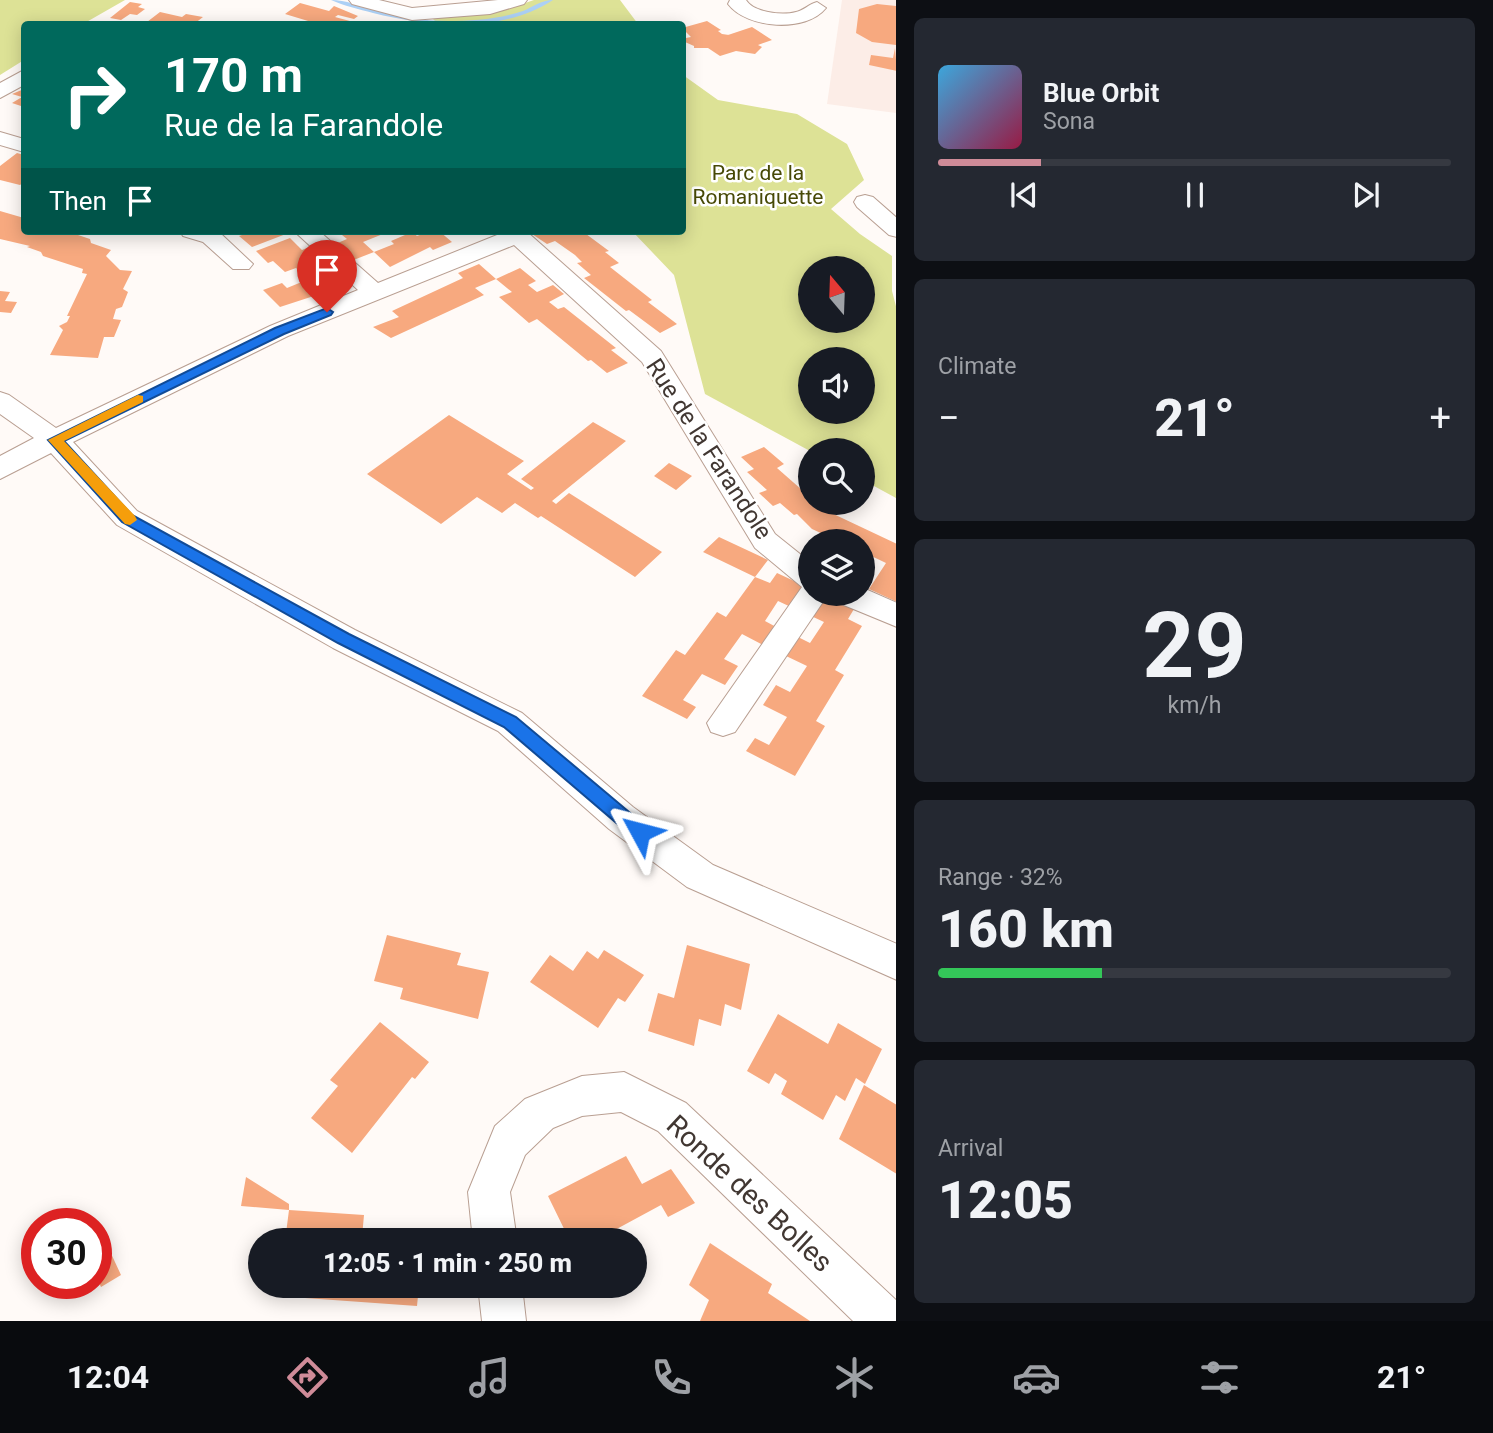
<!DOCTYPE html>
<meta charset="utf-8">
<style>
:root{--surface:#171b24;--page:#242831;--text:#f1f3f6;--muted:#9ea1a6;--line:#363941;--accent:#cf8b98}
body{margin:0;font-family:Roboto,sans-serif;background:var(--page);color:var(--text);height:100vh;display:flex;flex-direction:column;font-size:26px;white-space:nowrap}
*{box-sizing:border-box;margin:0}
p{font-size:23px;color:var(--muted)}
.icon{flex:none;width:38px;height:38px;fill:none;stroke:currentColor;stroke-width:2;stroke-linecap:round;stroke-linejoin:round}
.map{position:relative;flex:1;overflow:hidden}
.side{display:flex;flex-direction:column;gap:18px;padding:18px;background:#0d0f14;width:597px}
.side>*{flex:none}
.hud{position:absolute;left:21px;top:21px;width:665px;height:214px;border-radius:7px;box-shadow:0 4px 18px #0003;background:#00695c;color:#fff;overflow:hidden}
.needle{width:46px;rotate:341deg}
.fabs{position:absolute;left:798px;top:256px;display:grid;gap:14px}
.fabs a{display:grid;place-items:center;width:77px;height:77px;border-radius:50%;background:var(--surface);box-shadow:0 4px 18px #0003;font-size:35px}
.speed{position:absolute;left:21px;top:1208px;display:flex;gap:14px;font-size:35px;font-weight:700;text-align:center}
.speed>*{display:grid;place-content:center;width:91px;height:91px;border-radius:50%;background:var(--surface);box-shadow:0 4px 18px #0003;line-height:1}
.speed .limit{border:10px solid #d22;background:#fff;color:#111}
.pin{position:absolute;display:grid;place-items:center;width:60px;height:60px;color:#fff;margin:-72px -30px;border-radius:50% 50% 50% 0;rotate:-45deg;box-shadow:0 0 7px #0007}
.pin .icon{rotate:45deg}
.me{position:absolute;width:77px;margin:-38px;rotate:308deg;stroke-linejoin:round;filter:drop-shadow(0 0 5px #0008)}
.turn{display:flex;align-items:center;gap:24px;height:147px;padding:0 28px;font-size:32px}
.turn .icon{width:91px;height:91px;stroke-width:2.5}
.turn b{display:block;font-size:49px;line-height:60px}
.then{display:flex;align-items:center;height:66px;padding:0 28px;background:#0003;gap:14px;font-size:26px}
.big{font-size:52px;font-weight:800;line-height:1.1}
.side .widget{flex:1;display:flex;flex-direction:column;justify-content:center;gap:10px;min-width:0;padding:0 24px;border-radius:10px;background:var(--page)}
.side .dial{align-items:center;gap:0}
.dial b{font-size:91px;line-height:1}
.song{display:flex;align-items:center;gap:21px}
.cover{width:84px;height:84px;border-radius:10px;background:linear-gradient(135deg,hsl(200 70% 55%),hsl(340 70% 35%))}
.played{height:7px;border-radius:4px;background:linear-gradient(90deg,var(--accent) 20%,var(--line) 20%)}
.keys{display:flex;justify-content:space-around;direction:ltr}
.heat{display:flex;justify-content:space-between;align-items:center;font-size:38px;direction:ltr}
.charge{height:10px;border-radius:5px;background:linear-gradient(90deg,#34c759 32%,var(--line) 0)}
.trip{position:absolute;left:248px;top:1228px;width:399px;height:70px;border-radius:35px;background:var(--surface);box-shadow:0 4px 18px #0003;font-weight:800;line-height:70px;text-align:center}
.tab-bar{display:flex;height:112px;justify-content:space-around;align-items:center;background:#090b0e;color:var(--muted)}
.tab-bar .icon{width:49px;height:49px}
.tab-bar .selected{color:var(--accent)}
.tab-bar b{font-size:32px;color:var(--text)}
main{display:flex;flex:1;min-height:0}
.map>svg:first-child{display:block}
</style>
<main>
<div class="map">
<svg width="897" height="1321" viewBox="0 0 897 1321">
<rect width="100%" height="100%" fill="#fffaf7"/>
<path fill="#fcede7" d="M842,0H896V113L827,104Z"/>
<path fill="#dde296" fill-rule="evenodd" d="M0,0H125L83,24H24V60L0,75Z
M534,0H620L638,24H438L432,18L495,13Z
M683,75L718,100L797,114L847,144L864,180L831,209L860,234L892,256V291L897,310L896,498L863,480V450L810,451L705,394L674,275L632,231H682ZM810,268H863V320H810ZM810,359H863V411H810Z"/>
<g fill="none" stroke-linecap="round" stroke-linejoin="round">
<path fill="#acd0f5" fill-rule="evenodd" d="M331,0C346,0 359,6 373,10C397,16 423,21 448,21C473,21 499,19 523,11C533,7 541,0 553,0C501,34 430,27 373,13C359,9 344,6 331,0Z"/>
</g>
<path fill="#f7a97f" d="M130,2L142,4L138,7L145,9L137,15L130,14L121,20L110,18Z
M300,3L329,11L334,6L358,16L354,19L338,15L335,17L361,24H318L285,14Z
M877,4L897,6V45L872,42L856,33L859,9Z
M160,12L182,17L186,14L203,17L194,24L147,22Z
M707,21L721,30L718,31L722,34L729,35L725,36L752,27L772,40L758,45L762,47L755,54L736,51L720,56L708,48H694V46L685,42L686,38L691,37L682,28Z
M895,48L897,71L869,65L871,55L893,58Z
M24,89V107L12,103L22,97L12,94Z
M17,153L24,155V182L20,185L0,180V166Z
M0,211L24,218V231H66L90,239L91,243L111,250L106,256L120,270L132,271L123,289L128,292L122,307L116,309L113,319L121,320L114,337H104L98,358L50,355L63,330L59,326L67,322L70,316H67L87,274L82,273L83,269L43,256L41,252L27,247L30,246L0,239Z
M242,231H282L286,234L252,247L239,236L245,234Z
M337,231H379L383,234L363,242L374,252L351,261L333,245L347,239Z
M431,231H439L452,242L433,250L430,247L390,267L374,252L394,244L391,241L412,232L417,236Z
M540,231H582L609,251L605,252L619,263L610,267L652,300L648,302L677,324L660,333L629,310L626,311L584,278L591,275L577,263L582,262L575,255L555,241L547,244L532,234Z
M290,238L302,250L307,248L320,259L324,257L336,268L310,279L326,292L280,307L263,290L282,283L287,288L309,279L296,268L285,272L273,261L268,263L256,251Z
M479,264L496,279L475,288L484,295L391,338L373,327L399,317L392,311L463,278L458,273Z
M520,268L536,281L528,285L537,292L553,285L564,294L549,302L558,309L564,307L616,348L611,350L628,363L607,373L591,360L588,361L537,319L529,323L499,297L512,292L496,279Z
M0,291L10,292L5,301L17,302L11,313L0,312Z
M449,415L524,461L507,474L531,490L534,488L521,479L593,422L626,441L552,501L556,504L569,493L662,552L635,577L541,516L538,518L515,503L502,513L477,497L441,524L367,474Z
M764,447L784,464L777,468L810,497V502H816L825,510L897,544V602L869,589L886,563L863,552V541H821L825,535L812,529L797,514L794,515L780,503L773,506L759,493L767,490L747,472L754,469L741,457Z
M669,463L692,476L676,490L654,476Z
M719,537L768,560L755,577L703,552Z
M777,573L807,587L793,608L778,601L765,621L778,628L765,646L742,634L724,659L738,666L725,685L702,674L683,700L696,707L687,719L642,696L676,650L685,655L717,612L726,617L755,577L770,583Z
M823,595L854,609L848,619L862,626L835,670L844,675L816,721L825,726L795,776L746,751L755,738L769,745L787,717L763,705L776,685L790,692L807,666L784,655L796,636L810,643L824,622L809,615Z
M387,935L461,953L457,965L489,972L478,1019L400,999L403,988L374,981Z
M687,945L750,964L741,1010L725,1004L721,1026L699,1019L694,1046L648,1031L658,993L674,998Z
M604,950L644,975L625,1002L618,998L598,1028L530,982L550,955L573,971L587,951L598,959Z
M778,1014L828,1044L838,1023L882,1049L865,1084L856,1078L845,1101L836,1095L823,1120L781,1094L787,1081L775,1073L769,1084L747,1071Z
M380,1022L429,1062L415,1079L412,1077L352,1153L311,1118L338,1086L330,1080Z
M864,1085L897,1105V1174L839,1139Z
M626,1156L642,1184L671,1169L695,1203L668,1217L661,1205L600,1238L602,1241H570L548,1196Z
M246,1177L289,1204V1210L241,1206Z
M289,1210L364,1215L362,1237L385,1241H285Z
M710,1243L772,1284L768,1293L810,1321H700L709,1300L689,1285Z
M108,1247L121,1275L101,1287L96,1276V1254Z
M279,1286H419L417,1306L277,1296Z"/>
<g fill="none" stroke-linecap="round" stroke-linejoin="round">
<defs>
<path id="minor" d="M349,0H379L412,8L498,0H527L524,4L490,14L412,20L352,4Z
M746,0C753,12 781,16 796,12C803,11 809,4 817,2L826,8C806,33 747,29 728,4L730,0Z
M24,70V85L0,98V83Z
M0,132L24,139V152L0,145Z
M865,195L873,197L897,218V237L889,235L857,207L854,202L857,197Z
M180,231L219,232L253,264L249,269H233L203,242L183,236Z
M294,231H319L378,283L502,233L501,231H526L661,351L775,534L810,562V593H829L735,732L723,736L711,732L707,723L802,587L755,548L642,362L514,245L288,336L73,442L137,511L355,630L522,713L633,807L713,865L897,944V980L687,887L609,829L498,731L333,648L117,525L51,453L0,479V456L34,438L0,414V392L9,395L56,428L270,326L358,290Z
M863,588L897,603V627L834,601L830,593H863Z
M624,1072L686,1103L897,1301V1321H853L658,1131L621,1112L582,1116L553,1128L525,1155L510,1192L517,1241H473L468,1192L495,1126L525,1099L582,1076Z
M478,1286H522L526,1321H482Z"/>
</defs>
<use href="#minor" stroke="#b99f92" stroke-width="2"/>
<use href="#minor" fill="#fff" fill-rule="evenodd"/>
</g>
<path fill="#1a73e8" stroke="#114b97" stroke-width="2" d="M327,308L333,312L331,315L284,334L64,441L132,515L349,634L516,717L647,827L649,832L647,838L640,840L634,838L504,727L338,643L122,522L48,440L275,328Z"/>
<path fill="#f59e0b" d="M138,395L143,396V402L64,441L135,516L137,520L130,525L125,524L48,440Z"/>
<g text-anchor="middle" stroke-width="5" stroke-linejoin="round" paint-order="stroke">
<g font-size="21" fill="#474906" stroke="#fff">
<text x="758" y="180">Parc de la<tspan x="758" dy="24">Romaniquette</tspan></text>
</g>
<g font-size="24" fill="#413732" stroke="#fff">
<text transform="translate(709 449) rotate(57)" y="8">Rue de la Farandole</text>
</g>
<g font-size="28" fill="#413732" stroke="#fff">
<text transform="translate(750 1193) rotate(43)" y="10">Ronde des Bolles</text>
</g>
</g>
</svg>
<div class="fabs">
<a><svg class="needle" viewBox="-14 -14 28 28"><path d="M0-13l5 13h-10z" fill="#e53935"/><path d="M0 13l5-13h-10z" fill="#9ea1a6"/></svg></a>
<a><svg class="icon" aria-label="sound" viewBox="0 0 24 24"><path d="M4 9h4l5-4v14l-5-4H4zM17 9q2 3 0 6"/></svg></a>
<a><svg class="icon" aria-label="search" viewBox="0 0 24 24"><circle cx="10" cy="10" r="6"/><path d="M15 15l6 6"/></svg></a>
<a><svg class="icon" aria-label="layers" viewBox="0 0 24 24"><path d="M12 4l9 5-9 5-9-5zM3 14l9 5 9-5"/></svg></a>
</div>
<div class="speed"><div class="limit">30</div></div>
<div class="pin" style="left:327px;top:312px;background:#d93025"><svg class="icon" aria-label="arrive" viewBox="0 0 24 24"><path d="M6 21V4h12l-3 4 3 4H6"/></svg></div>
<svg class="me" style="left:640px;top:832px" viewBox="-20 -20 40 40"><path d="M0-17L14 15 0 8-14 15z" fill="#1a73e8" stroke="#fff" stroke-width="4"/></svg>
<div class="trip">12:05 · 1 min · 250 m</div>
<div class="hud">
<div class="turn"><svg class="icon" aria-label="right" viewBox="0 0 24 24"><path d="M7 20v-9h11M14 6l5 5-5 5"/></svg><div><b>170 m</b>Rue de la Farandole</div></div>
<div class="then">Then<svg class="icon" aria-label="arrive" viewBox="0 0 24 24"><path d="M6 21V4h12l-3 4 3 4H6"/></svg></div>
</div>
</div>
<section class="side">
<div class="widget">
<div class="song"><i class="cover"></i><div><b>Blue Orbit</b><p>Sona</p></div></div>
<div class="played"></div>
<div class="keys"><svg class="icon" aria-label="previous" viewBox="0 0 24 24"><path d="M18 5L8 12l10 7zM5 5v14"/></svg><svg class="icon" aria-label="pause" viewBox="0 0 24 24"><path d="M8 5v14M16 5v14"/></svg><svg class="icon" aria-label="next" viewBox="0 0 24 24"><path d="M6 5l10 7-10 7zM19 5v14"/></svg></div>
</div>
<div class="widget"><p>Climate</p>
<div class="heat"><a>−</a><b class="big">21°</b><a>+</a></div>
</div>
<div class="widget dial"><b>29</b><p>km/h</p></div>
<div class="widget"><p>Range · 32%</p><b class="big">160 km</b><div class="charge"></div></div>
<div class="widget"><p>Arrival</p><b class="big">12:05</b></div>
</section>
</main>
<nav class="tab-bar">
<b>12:04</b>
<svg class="icon selected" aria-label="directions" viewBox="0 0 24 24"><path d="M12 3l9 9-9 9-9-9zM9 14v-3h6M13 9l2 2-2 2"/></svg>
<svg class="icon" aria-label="music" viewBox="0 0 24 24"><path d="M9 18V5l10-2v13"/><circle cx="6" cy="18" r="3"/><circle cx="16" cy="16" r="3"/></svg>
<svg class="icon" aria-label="phone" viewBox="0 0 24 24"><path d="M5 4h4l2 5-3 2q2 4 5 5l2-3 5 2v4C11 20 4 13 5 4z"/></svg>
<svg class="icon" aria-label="climate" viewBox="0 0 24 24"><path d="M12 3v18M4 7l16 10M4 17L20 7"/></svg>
<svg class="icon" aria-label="car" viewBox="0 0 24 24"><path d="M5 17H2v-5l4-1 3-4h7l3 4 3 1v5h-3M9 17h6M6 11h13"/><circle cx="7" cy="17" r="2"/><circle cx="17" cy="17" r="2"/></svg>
<svg class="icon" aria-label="filters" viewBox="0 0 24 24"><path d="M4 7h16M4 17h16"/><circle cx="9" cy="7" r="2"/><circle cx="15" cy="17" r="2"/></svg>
<b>21°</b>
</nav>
